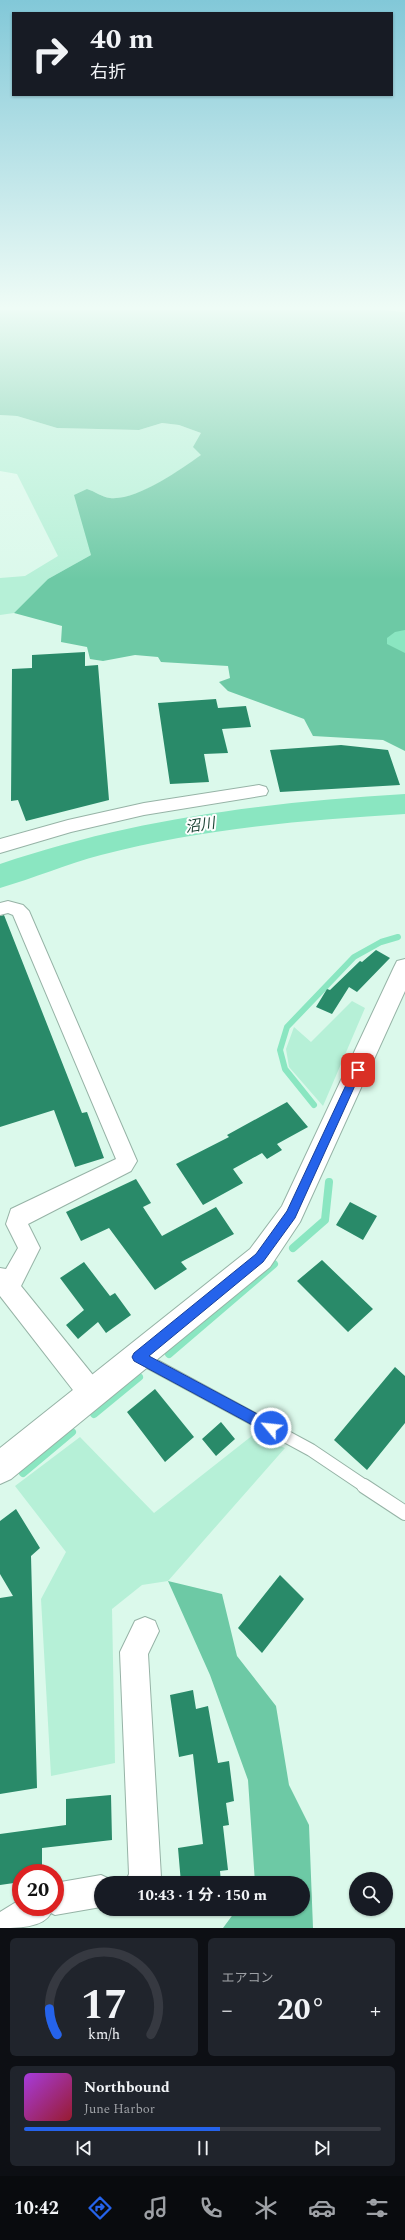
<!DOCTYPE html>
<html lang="ja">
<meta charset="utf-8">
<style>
:root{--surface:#171b24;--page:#20242c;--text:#f1f3f6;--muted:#9ea1a6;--line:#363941;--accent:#2563eb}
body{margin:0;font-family:Spectral,"Noto Sans JP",serif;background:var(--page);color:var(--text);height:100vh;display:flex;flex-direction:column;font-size:15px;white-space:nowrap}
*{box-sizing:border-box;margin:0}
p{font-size:13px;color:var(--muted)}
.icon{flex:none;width:22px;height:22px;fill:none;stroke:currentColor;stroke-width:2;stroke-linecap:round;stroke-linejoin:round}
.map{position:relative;height:1928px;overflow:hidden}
.sheet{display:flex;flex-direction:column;gap:10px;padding:10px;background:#0d0f14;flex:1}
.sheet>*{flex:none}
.banner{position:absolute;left:12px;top:12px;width:381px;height:84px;border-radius:0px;box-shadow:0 1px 3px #0004;background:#171b24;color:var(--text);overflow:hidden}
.buttons{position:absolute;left:349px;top:1872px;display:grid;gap:8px}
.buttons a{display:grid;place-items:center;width:44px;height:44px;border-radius:50%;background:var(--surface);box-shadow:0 1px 3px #0004;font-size:20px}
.speed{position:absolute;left:12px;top:1864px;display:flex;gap:8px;font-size:20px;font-weight:700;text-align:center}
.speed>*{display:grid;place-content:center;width:52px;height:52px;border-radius:50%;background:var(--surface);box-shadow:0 1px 3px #0004;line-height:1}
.speed .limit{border:6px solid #d22;background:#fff;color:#111}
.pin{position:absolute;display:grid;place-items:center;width:34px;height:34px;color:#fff;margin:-17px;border-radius:8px;box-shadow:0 2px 6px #0006}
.me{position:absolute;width:44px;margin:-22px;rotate:298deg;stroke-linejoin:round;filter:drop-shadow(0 0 3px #0008)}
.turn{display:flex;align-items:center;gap:14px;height:84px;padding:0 12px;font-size:18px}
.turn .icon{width:52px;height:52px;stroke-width:2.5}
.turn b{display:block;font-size:28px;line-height:34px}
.big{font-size:30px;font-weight:700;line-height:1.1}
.sheet .widget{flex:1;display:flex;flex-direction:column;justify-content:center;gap:6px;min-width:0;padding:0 14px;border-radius:6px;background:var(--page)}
.sheet .dial{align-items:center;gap:0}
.dial svg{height:104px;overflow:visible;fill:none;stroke:var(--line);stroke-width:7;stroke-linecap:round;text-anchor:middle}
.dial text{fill:var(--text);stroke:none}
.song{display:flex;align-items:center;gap:12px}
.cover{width:48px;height:48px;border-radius:6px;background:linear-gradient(135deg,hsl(280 70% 55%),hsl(350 70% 35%))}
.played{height:4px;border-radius:2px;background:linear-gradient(90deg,var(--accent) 55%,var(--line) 55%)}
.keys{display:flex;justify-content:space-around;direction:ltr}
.heat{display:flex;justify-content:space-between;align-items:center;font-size:22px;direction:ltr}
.sheet .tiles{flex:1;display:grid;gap:10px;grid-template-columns:1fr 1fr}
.widget:last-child{grid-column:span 2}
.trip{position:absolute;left:94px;top:1876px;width:216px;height:40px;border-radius:20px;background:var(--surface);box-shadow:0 1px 3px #0004;font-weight:700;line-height:40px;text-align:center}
.tab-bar{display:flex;height:64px;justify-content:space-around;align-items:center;background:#090b0e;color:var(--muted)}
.tab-bar .icon{width:28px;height:28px}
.tab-bar .on{color:var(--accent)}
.tab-bar b{font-size:18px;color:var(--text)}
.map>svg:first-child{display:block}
</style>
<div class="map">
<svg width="405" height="1928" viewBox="0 0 405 1928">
<rect width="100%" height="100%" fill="#dbf9eb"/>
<path fill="#b6f0d7" d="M0,415L17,416L57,428L139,430L162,423L179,425L201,433L202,455C180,470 137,501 110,498C102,497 94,491 87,489L91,555L48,579L14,613L0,615V578L25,576L58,556L17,474L0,471Z
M352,1001L365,1008L323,1106L289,1067L286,1049L294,1027L311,1042Z
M253,1435L285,1448L168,1581L142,1585L112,1609L115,1763L51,1776L41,1599L66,1552L15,1486L80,1437L154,1513Z"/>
<path fill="#6dc9a5" d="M0,310H382L405,312V751L383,740L313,736L304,719L228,691L219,682L230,678L228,666L161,662L158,657L135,655L103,661L90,659L87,647L61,642L62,626L14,613L48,579L91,555L74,495L87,489C94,491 102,497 110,498C136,501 180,470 201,455L193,447L201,433L179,425L162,423L139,430L57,428L17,416L0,415Z
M168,1581L222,1594L237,1656L276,1706L289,1785L309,1825L313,1928H223L237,1909H303V1883H255L248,1780L210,1675Z"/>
<path fill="#8ae6c1" d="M405,630V653L387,644V638L395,632Z"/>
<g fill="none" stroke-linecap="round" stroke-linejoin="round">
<path stroke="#8ae6c1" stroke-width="6" d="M314,1105L285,1069L280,1050L287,1027L354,957L381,942L398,937"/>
<path stroke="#8ae6c1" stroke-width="8" d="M293,1248L325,1220L329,1182
M169,1354L274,1264
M94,1414L139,1377
M23,1473L72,1432"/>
<path fill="#8ae6c1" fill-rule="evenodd" d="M405,794V814C303,820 201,829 101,855C67,864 34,878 0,888V864C131,819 267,802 405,794Z"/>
</g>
<path fill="#298a69" d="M85,652V666L98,665L109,800L26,821L18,800L11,801L12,669L32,668V655Z
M216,699L218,708L246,706L251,727L222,729L228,753L204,754L209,782L170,784L158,703Z
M341,745L388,750L400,785L280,792L270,750Z
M4,915L82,1113L87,1112L104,1158L75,1167L54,1110L0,1127V916Z
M376,950L390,958L357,992L349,987L332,1014L316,1007L327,989L330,990L360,961L362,962Z
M287,1102L308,1127L277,1144L282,1150L267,1159L262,1153L233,1169L243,1183L203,1205L176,1164L229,1137L227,1135Z
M136,1179L151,1203L143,1207L162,1236L216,1207L234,1234L181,1262L187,1269L155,1290L109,1228L81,1241L66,1212Z
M350,1202L377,1216L363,1240L336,1225Z
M322,1260L373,1309L348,1332L297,1281Z
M84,1262L110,1296L115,1293L131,1315L106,1333L98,1322L78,1339L66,1325L84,1310L60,1278Z
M395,1367L405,1376V1423L367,1470L334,1440Z
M155,1389L194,1437L165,1462L127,1412Z
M221,1422L235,1439L216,1456L202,1439Z
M16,1509L40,1548L31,1556L37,1788L0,1794V1598L13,1596L0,1574V1521Z
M280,1575L304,1599L262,1653L238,1628Z
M193,1690L196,1709L208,1706L218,1763L229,1761L234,1801L226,1803L229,1825L223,1826L228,1870L220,1871L221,1883H181L178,1848L203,1844L193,1754L179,1757L170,1695Z
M111,1795L112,1840L42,1848V1873H21V1882L0,1885V1834L66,1825V1799Z
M183,1909H214V1912L183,1916Z"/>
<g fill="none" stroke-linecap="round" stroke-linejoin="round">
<defs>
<path id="lane-far1" d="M141,1358L311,1450L366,1487"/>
<path id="lane" d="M364,1486L405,1513"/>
<path id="street" d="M8,901L23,905L29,911L137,1161L131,1171L28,1224L40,1248L21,1286L101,1385L104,1394L101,1403L92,1406L83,1403L0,1296V1268L6,1269L18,1248L6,1224L11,1209L116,1159L13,915L8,913L0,915V903Z
M145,1617L155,1621L159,1631L148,1654L161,1877L158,1883H125L129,1874L120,1652L135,1621Z
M101,1875L112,1880L114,1883H101V1907L55,1915L51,1913C43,1928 17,1928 0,1928V1912L21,1899V1907H55V1883Z"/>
<path id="secondary" d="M259,785L266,787L268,791L266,795L144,815L71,832L0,853V839L68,820L144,803Z
M405,959V991L300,1222L270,1267L11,1479L0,1484V1448L250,1249L282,1206L394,967L397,961Z"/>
</defs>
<use href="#lane-far1" stroke="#96b3a6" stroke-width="14"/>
<use href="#lane" stroke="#96b3a6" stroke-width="16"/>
<use href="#street" stroke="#96b3a6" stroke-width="2"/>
<use href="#secondary" stroke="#96b3a6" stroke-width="2"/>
<use href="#lane-far1" stroke="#fff" stroke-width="12"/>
<use href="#lane" stroke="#fff" stroke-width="14"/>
<use href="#street" fill="#fff" fill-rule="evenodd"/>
<use href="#secondary" fill="#fff" fill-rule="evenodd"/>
</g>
<linearGradient id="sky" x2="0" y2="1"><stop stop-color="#82c8d8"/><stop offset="0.53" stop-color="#effcf6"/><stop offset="1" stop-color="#effcf6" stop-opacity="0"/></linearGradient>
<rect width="405" height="580" fill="url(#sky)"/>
<path fill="#2563eb" stroke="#184099" d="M358,1066L362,1070L295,1218L263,1262L149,1356L276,1424L277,1428L276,1433L271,1435L134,1361L132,1357L134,1353L256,1254L287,1211L353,1070Z"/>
<g text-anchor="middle" stroke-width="4" stroke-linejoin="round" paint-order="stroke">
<g font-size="15" font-style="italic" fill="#1f4738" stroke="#fefefe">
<text transform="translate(200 825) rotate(-9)" y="5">沼川</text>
</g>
</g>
</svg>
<div class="buttons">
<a><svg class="icon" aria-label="search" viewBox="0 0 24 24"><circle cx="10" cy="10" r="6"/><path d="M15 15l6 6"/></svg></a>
</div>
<div class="speed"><div class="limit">20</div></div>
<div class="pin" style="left:358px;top:1070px;background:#d93025"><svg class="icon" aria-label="arrive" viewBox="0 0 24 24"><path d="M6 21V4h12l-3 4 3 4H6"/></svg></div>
<svg class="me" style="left:271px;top:1428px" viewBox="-20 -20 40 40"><circle r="17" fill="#2563eb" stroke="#fff" stroke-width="3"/><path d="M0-11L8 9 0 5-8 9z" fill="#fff"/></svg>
<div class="trip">10:43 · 1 分 · 150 m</div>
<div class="banner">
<div class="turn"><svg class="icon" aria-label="right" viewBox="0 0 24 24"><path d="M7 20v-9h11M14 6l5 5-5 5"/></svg><div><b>40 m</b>右折</div></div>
</div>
</div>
<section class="sheet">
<div class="tiles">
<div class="widget dial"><svg viewBox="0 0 100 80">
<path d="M14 69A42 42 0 1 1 86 69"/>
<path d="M14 69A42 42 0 0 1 8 49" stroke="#2563eb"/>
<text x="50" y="56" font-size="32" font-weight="700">17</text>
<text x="50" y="72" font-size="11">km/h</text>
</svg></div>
<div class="widget"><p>エアコン</p>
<div class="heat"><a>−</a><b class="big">20°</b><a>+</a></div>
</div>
<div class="widget">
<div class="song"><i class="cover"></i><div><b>Northbound</b><p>June Harbor</p></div></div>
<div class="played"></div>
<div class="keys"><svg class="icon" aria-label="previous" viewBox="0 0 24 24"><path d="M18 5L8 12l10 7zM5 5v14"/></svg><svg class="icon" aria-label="pause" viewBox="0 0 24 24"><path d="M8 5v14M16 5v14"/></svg><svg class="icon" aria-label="next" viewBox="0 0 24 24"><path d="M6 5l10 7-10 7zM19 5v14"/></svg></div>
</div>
</div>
</section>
<nav class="tab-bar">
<b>10:42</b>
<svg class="icon on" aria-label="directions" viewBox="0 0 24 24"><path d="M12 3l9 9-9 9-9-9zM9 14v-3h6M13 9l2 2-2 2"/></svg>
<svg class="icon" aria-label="music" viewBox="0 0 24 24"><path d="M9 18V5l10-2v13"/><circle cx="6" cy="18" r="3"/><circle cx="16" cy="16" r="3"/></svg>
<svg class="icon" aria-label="phone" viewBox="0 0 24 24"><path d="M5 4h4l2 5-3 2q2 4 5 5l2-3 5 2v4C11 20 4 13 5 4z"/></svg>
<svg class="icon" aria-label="climate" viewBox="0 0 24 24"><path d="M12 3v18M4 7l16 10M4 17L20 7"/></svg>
<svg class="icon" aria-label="car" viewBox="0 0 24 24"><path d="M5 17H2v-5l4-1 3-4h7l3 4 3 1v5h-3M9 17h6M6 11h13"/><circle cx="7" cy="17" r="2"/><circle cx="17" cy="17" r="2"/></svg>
<svg class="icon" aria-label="filters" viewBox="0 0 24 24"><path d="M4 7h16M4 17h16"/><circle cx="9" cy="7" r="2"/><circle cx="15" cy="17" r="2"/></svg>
</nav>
